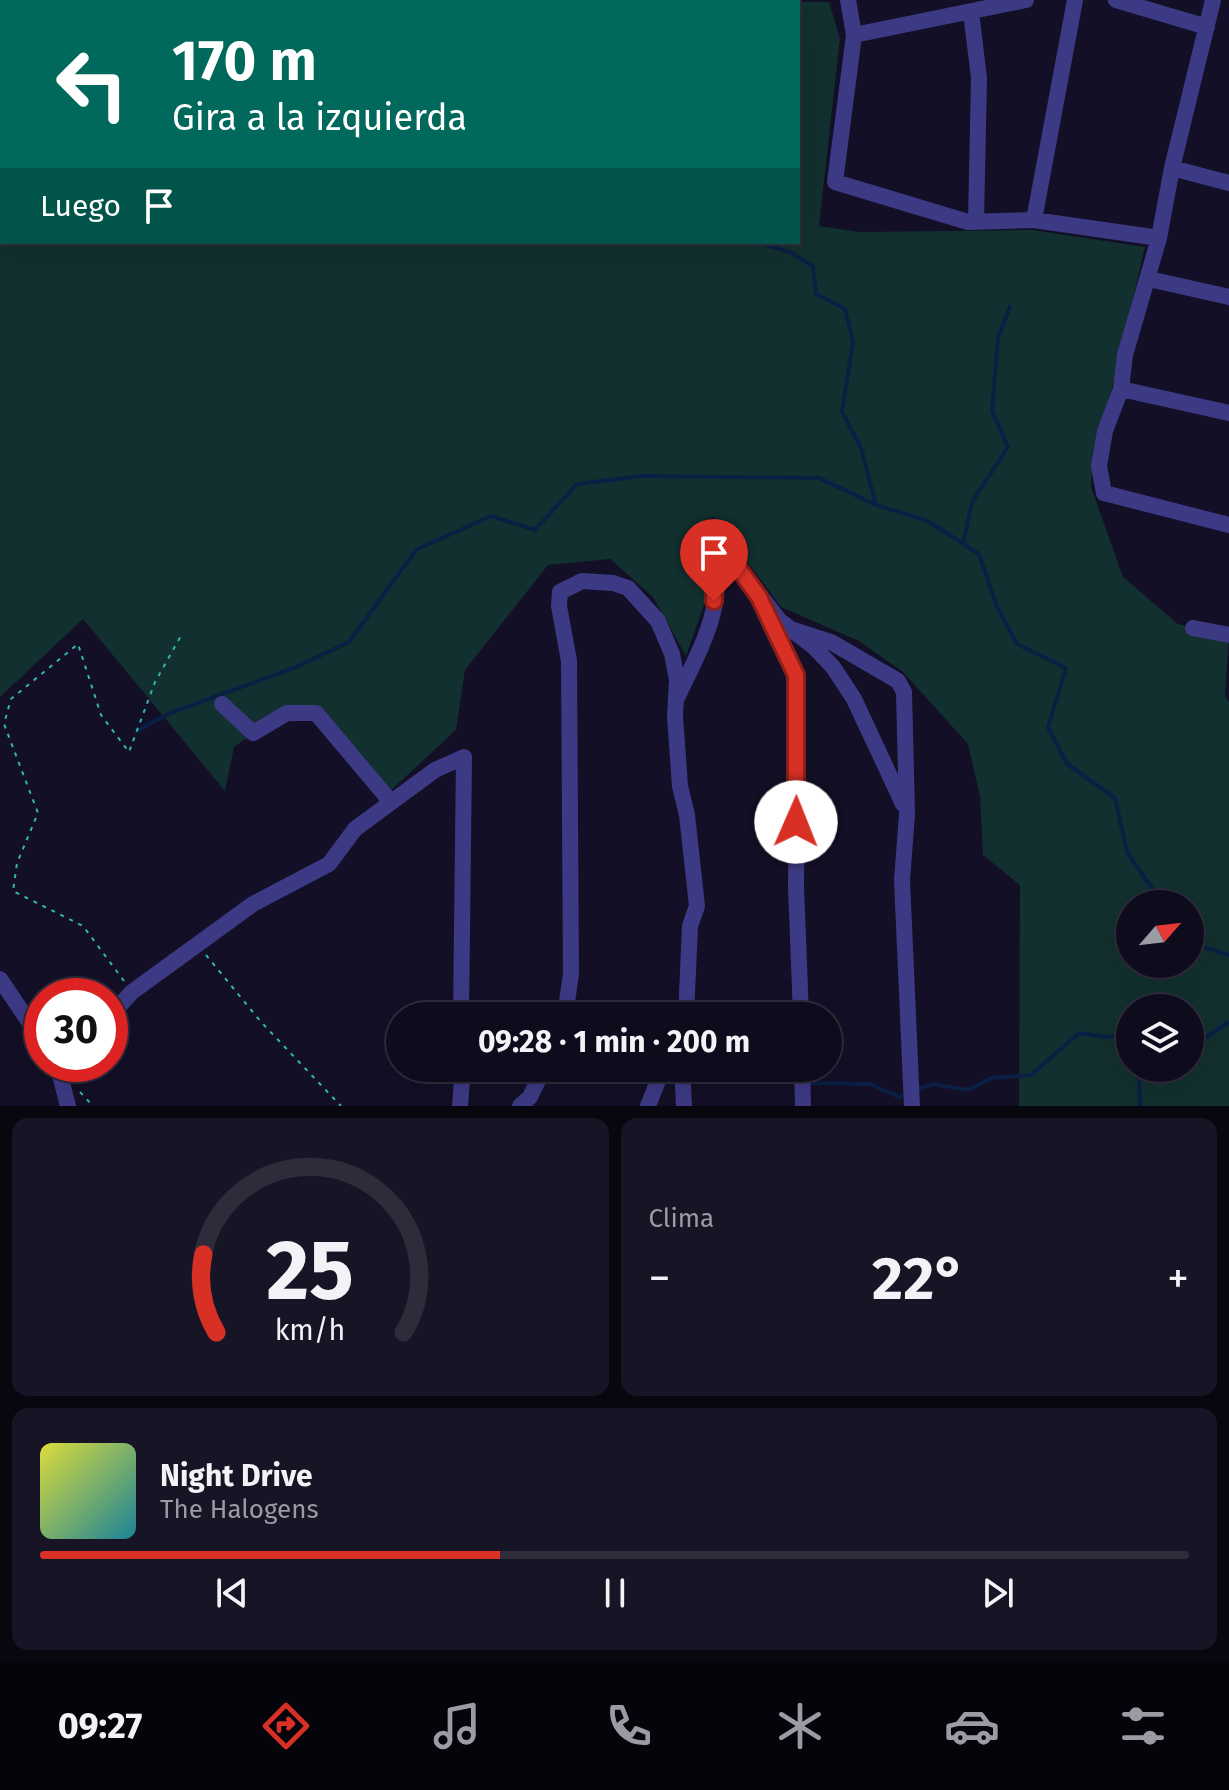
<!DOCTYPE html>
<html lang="es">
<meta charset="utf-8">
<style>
:root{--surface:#0e0b1c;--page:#171425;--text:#f1f3f6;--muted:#9b9ba3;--line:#2e2b3b;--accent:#d93025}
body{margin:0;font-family:"Fira Sans",sans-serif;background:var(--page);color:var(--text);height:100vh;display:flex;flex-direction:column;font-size:30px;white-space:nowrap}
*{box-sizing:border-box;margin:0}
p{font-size:26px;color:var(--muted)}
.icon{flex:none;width:44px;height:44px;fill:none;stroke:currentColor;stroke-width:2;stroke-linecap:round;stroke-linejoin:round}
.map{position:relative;height:1106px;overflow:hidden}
.panel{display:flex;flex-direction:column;gap:12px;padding:12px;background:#08060f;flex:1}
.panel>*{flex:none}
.top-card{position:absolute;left:0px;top:0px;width:800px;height:244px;box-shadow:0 8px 32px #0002,0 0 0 2px var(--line);background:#00695c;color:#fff;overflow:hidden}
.needle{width:52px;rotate:62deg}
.buttons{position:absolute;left:1116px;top:890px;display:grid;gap:16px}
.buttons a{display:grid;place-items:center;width:88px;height:88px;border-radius:50%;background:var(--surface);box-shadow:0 8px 32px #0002,0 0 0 2px var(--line);font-size:40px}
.speed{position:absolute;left:24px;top:978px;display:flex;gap:16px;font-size:40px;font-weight:700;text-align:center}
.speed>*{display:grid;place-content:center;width:104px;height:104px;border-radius:50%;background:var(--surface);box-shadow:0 8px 32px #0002,0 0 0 2px var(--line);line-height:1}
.speed .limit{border:12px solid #d22;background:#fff;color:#111}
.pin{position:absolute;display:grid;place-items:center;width:68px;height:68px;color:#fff;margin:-82px -34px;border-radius:50% 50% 50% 0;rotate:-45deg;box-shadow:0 0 8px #0007}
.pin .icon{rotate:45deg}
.me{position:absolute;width:88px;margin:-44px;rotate:1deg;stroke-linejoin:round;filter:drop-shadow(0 0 6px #0008)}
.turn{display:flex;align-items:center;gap:28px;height:168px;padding:0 40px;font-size:36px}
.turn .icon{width:104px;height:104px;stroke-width:2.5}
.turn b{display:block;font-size:56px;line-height:68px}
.then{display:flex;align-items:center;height:76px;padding:0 40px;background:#0003;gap:16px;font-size:30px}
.big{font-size:60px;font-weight:700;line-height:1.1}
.panel .tile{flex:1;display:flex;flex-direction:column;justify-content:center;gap:12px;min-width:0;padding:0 28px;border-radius:16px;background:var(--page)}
.panel .dial{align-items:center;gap:0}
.dial svg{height:208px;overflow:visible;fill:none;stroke:var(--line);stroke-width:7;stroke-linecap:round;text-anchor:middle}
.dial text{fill:var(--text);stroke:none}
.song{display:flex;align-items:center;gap:24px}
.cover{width:96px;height:96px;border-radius:12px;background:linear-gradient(135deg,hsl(60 70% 55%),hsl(190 70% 35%))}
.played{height:8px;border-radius:4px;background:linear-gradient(90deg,var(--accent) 40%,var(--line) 40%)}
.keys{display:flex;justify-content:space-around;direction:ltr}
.heat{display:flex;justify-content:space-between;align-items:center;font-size:44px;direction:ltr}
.panel .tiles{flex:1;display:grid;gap:12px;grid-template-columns:1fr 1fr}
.tile:last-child{grid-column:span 2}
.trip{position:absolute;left:386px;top:1002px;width:456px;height:80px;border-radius:40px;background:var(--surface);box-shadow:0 8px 32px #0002,0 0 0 2px var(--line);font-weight:700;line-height:80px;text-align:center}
.tab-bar{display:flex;height:128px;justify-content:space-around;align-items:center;background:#06040b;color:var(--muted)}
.tab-bar .icon{width:56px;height:56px}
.tab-bar .active{color:var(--accent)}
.tab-bar b{font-size:36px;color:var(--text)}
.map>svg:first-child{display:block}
</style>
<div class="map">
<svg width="1229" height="1106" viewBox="0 0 1229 1106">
<rect width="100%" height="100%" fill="#130f26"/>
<path fill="#12302f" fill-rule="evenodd" d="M0,0L451,2H2V242H798V2L749,1L829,2L840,39L819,226L859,232L1032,230L1145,247L1110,397L1093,451L1091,487L1123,577L1178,624L1229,637L1225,696L1229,702V1106H1019L1020,885L983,855L980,796L968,744L903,672L859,641L781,607L713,516L705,527L706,599L686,656L653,597L610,559L548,565L465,670L456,730L388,793L319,716L276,717L234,747L225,791L83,619L0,697ZM1130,904H1190V964H1130ZM1130,1008H1190V1068H1130Z"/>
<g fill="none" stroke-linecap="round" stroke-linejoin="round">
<path stroke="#0a1f44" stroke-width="4" d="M0,209L2,210
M755,242L790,252L813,266L816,294L845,309L853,342L842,412L861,448L876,505
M963,544L972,502L1008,447L992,411L998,338L1010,307
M137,731L168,714L296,667L349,642L416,550L491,516L535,530L577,484L642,476L819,478L876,505L928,521L979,554L997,607L1017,644L1066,668L1048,727L1067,764L1115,798L1127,852L1163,904
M1190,943L1229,955
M585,1003L598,1016
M1190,1044L1199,1042L1229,1022
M776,1068L780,1076L796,1080
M1139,1068L1140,1106
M808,1083L870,1084L899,1097L908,1093
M916,1090L933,1084L968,1090L991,1078L1031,1075L1079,1033L1105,1037L1130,1035"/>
<path stroke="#2fb8b0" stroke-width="2" stroke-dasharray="4 6" stroke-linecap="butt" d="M206,955L261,1022L341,1106
M124,981L83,926L13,891L17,863L38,813L4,724L11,699L78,644L101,715L129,752L155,682L182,634
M80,1092L93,1106"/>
<path stroke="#3d3a85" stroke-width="16" d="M466,0V2
M848,0L854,35L835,182L968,222L1034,220L1159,238
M1116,0L1207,27
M1213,0L1172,168L1159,238L1125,355L1121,389L1105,431L1099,466L1104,493L1229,525
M609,2V0
M971,12L979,78L976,222
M854,35L1026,0
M1172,168L1229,183
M1034,220L1075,0
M1149,279L1229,297
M1121,389L1229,413
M767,612L790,658L798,695L796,886L801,1016
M1193,628L1229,635
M794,630L831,642L898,681L904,692L907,814L902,880L912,1106
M678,696C694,662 715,625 717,587C718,571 710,558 715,543L724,548L780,621L813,646L833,667L854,699L903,804
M222,704L253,733L287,713H316L391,802
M0,979L42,1041
M110,1016L132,992L253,904L329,864L355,829L435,770L464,757L461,1016
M565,1016L571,974L569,661L559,606L560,592L582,581L613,583L628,588L658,621L672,654L677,680L675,716L680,786L687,815L697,906L690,926L686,1016
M57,1064L68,1106
M682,1068L684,1106
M802,1068L803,1106
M460,1106L463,1068
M520,1106L530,1097L544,1068
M648,1106L663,1068"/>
</g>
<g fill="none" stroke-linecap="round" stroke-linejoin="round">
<defs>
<path id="route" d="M714,601L715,543L724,548L759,597L796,675V822"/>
</defs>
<use href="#route" stroke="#8d1f18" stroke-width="20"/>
<use href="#route" stroke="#d93025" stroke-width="14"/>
</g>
</svg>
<div class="buttons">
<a><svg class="needle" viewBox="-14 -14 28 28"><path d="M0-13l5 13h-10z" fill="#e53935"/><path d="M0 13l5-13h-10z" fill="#9b9ba3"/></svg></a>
<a><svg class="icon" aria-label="layers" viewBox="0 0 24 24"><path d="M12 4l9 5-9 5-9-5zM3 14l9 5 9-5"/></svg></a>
</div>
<div class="speed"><div class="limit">30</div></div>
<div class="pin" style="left:714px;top:601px;background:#d93025"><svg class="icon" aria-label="arrive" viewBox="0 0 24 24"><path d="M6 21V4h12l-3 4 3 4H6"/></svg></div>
<svg class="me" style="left:796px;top:822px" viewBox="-20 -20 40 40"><circle r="19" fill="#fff"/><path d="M0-13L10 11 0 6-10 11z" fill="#d93025"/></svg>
<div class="trip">09:28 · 1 min · 200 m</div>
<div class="top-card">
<div class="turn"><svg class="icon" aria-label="left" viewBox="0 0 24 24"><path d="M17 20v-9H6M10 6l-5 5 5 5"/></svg><div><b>170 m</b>Gira a la izquierda</div></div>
<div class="then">Luego<svg class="icon" aria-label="arrive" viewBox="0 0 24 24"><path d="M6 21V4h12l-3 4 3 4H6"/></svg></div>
</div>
</div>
<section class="panel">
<div class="tiles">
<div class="tile dial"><svg viewBox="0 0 100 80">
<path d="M14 69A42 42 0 1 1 86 69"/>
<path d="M14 69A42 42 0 0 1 9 39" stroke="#d93025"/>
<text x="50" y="56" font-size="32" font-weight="700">25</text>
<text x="50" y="72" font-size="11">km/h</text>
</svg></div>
<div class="tile"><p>Clima</p>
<div class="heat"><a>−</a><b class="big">22°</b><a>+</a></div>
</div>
<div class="tile">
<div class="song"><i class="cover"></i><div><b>Night Drive</b><p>The Halogens</p></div></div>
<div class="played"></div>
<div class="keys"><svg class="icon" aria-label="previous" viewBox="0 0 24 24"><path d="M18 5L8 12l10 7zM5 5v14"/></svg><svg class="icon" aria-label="pause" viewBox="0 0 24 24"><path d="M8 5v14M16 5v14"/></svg><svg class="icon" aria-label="next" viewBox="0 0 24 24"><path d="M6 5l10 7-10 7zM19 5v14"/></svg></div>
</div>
</div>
</section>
<nav class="tab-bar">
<b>09:27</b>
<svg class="icon active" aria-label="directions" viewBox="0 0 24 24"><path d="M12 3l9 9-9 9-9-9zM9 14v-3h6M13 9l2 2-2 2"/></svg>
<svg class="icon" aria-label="music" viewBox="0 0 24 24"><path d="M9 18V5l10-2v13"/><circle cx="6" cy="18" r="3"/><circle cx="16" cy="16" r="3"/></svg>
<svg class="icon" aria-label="phone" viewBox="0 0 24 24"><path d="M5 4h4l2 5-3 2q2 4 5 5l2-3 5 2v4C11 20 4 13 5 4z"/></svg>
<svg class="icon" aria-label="climate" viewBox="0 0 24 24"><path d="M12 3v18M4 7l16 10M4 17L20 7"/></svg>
<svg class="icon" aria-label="car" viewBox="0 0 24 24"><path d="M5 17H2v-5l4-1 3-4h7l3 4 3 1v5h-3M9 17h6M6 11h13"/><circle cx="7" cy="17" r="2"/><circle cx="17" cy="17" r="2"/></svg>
<svg class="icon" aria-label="filters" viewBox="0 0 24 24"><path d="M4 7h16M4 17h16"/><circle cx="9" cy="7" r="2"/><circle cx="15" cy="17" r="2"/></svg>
</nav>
